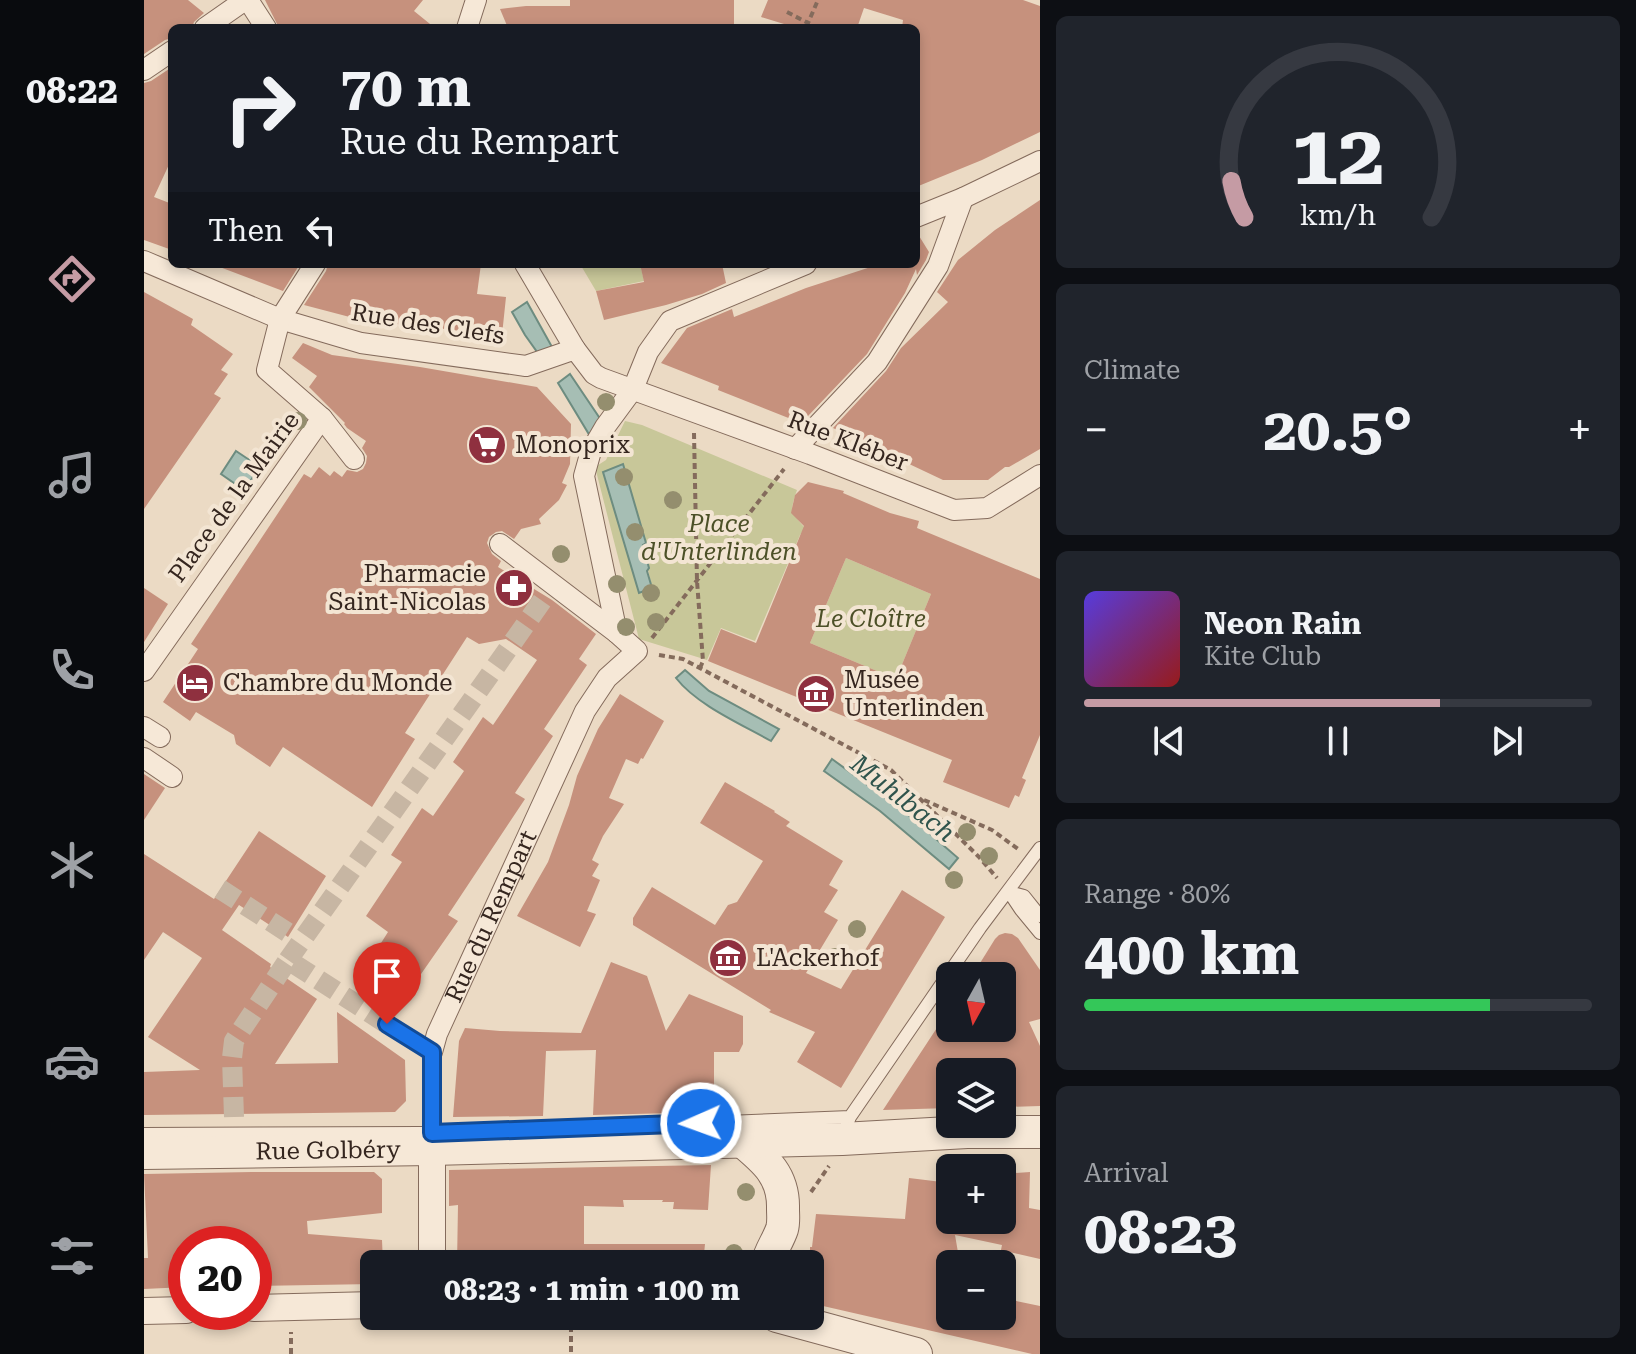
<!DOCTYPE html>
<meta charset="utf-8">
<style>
:root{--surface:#171b24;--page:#20242c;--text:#f1f3f6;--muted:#9ea1a6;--line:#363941;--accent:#c59ba4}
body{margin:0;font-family:"Roboto Serif",serif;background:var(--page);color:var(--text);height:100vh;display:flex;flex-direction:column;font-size:30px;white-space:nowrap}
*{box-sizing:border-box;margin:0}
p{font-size:26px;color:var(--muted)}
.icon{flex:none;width:44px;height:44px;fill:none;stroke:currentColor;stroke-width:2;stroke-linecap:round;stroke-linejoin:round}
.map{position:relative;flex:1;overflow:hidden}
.sheet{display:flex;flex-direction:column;gap:16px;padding:16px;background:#0d0f14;width:596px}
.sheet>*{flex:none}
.top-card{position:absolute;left:24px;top:24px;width:752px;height:244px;border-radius:12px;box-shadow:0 4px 12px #0003;background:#171b24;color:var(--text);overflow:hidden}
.needle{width:52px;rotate:188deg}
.fabs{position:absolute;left:792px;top:962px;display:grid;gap:16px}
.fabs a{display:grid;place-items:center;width:80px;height:80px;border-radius:12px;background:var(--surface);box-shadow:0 4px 12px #0003;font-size:40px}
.speed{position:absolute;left:24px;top:1226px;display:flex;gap:16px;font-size:40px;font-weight:700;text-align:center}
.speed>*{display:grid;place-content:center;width:104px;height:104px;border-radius:50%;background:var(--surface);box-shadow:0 4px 12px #0003;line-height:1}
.speed .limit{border:12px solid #d22;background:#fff;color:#111}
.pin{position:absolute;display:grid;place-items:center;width:68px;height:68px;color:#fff;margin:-82px -34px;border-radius:50% 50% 50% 0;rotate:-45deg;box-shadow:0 0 8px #0007}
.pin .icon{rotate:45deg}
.me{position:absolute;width:88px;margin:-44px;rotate:268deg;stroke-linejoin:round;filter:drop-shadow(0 0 6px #0008)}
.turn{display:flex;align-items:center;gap:28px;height:168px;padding:0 40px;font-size:36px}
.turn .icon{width:104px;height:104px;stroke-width:2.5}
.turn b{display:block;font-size:56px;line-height:68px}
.then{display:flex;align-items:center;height:76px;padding:0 40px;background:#0003;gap:16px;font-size:30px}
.big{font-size:60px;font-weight:700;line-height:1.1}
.sheet .tile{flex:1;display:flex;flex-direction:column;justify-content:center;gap:12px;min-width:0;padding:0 28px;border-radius:12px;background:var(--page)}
.sheet .dial{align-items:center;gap:0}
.dial svg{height:208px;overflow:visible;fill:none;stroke:var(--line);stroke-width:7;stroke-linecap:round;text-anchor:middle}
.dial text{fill:var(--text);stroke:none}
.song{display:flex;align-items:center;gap:24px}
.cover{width:96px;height:96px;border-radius:12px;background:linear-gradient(135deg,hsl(250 70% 55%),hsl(0 70% 35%))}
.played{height:8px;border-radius:4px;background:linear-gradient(90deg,var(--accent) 70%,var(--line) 70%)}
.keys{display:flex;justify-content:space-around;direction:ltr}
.heat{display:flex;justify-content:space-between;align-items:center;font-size:44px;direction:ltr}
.charge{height:12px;border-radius:6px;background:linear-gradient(90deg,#34c759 80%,var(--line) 0)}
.trip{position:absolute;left:216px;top:1250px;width:464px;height:80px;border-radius:12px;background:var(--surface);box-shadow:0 4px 12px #0003;font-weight:700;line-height:80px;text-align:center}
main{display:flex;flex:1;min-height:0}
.tab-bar{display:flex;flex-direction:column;width:144px;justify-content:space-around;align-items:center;background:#090b0e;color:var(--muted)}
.tab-bar .icon{width:56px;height:56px}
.tab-bar .on{color:var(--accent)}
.tab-bar b{font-size:36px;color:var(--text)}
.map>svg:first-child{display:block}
</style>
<main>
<nav class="tab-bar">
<b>08:22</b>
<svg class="icon on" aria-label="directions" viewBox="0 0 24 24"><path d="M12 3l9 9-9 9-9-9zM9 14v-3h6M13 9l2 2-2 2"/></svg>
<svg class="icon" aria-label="music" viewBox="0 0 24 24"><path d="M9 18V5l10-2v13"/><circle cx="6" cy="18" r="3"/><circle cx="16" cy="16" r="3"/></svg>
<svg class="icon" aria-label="phone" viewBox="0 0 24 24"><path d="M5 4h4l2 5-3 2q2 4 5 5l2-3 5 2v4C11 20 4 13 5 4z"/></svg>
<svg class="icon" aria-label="climate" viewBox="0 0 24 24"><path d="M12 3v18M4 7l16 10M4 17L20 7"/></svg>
<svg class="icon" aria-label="car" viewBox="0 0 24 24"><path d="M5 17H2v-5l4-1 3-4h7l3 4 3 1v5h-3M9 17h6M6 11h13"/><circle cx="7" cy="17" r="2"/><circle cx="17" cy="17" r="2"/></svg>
<svg class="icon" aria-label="filters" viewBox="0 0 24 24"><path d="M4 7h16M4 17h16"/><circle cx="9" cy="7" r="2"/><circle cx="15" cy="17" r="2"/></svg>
</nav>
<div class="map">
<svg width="896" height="1354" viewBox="0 0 896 1354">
<rect width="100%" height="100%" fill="#ebdac4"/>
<path fill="#c8c799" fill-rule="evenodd" d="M436,264H496L500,281L452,291Z
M481,421L498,425L653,490C646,511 646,511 661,528L656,535L611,641L577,628L563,660L495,639L451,467L462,460ZM479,465L502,543L498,544L508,587L495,593L459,472Z
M702,558L787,594L752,679L666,643Z"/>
<path fill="#a6beb4" stroke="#6d8c80" stroke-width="2" d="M383,302L408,347L396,356L381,335L368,312Z
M426,374L461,426L446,436L414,383Z
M92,451L116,467L100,490L77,474Z
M479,464L502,543L499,545L505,568L503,571L508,588L495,593L459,472Z
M541,670L565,691L635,729L627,741C597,724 553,705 532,678Z
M688,759L762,813L814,858L805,869L736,811L680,771Z"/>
<path fill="#c6917d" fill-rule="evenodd" d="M0,0H44L60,13L50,22L48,28H28V38L21,40L0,54Z
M121,0H279L270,11L291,28H135Z
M426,0H590V28H364L356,9L382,6H426Z
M624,0H879L896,6V132L838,160L772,187V28H758L759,20L720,8L713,28H653L617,17Z
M28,67V158L10,197L28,204V250L0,240V83L7,81Z
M896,200V449L865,467H861L844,480H799L689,428L742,371L757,348L804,302L793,292L814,260L851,230Z
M772,231L785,252L782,260L773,275L772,269L761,293L723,354L664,416L650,410L647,419L574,390L575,386L517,363L543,328L588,309L590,317L662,288L736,264H772Z
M73,264H156L139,291L73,266Z
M184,264H337L333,294L362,297L358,335L221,321L160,305L182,271Z
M496,264H578L582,283L558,294L522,305L460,320L452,291L500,282Z
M0,292L49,319L47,325L89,354L77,370L84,374L70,394L77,398L0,509Z
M159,343L188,355L276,367L393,387L427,424L426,464L418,483L423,485L415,500L395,519L397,524L377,529L370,539L358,531L352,532L345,537L343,543L348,554L357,561L354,567L408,600L452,634L435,659L443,665L400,729L409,736L371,793L381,799L304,915L314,921L254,1007L213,981L244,932L222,916L258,862L247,855L278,808L289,816L320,771L309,762L339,717L349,725L393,660L362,639L335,644L323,637L261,733L271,739L228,807L139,747L126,767L92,744L90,735L52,712L46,721L19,702L54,649L47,644L160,474L167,478L175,467L186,476L190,471L198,477L203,470L213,472L219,469L222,463L223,456L218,448L222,441L203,428L200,424L201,423L165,387L173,376L148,358Z
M664,482L700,491L699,493L746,513L775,521L773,528L896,579V735L878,778L882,780L875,797L871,795L865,808L799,782L808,760L564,661L577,629L612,643L660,526L647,513L651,495ZM702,558L787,594L752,679L666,643Z
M0,588L24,604L0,642Z
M476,694L520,721L499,759L497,758L494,764L482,759L465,798L480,804L459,836L448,860L455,864L448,876L456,880L443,911L452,914L436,947L373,916L404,862L425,805L433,776L454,729Z
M0,774L21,788L0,820Z
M581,782L631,811L630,812L646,822L642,826L699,861L685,885L694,890L680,912L694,920L662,973L697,989L758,890L801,917L697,1088L653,1062L671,1032L625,1012L627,1010L489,925V918L508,887L571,925L584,905L593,902L619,861L556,823Z
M115,831L182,876L144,937L95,905L78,930L127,964L126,967L173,999L131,1064L194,1063L193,1012L261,1060L262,1101L251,1112L0,1115V1072L56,1070L4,1037L58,958L19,932L0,960V854L70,899Z
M861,933L868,934L874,938L896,970V1019L885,1022L896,1046V1106L858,1107V1072H806V1108L739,1110L806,1008V1028H858V976H828L851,939L855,935Z
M467,962L503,976L522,1031L545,994L599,1016V1044L595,1052H570V1112L449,1115L452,1050L402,1051L399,1116L309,1117L315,1041L321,1028L356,1031L437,1033Z
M567,1165L564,1210L529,1209L530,1202H518L519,1200H479L480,1207L440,1206V1244H561L559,1264H512L513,1262L313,1264L314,1205L305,1206V1170Z
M108,1172H230L238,1179V1213L163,1221L164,1234L238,1240L239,1264H230V1284L110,1286V1244L42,1242V1287L0,1289V1258H4L0,1174Z
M886,1172L885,1208L896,1210V1259L857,1250L858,1245L811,1235L816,1264H806V1316H858V1298L896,1306V1354H888L666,1303V1247H668L672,1214L761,1219L765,1178L806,1183V1220H858V1174Z"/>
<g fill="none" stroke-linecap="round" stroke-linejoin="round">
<path stroke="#c7b6a3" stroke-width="20" stroke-dasharray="20 10" stroke-linecap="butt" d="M76,889L146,934
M144,960L410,584
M90,1117L88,1058L90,1041L144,960L243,1024"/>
<defs>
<path id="service" d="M865,892L877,910L896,933
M865,892L880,896L896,916
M243,1024L288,1052V1148
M703,1125L706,1117L836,928L896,848
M306,1133L706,1117
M0,1134L279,1133"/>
<g id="pedestrian">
<path d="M104,0L122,28"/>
<path d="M61,28L101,0"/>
<path d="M323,28L332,0"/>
<path d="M0,70L28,51"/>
<path d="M772,217L819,198L896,161"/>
<path d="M0,261L136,319L217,343L382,366L431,349L450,374L457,378L666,454L810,510L843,508L896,475"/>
<path d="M381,264L431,349"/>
<path d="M178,418L210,459"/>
<path d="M651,449L733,362L794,266L819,198"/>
<path d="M356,544L473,633"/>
<path d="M0,671L178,418L123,370L136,319L171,264"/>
<path d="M0,727L16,737"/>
<path d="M0,758L28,777"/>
<path id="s1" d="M288,1052L293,1034L441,711L463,678L493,651L473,633L440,476L447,451L461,427L489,389L504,352L526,321L662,264"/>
</g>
<path id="minor" d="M288,1264V1149
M110,1308L230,1305
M0,1311L42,1310"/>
<g id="tertiary">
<path d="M598,1141C622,1161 640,1176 639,1209C639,1216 640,1222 638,1229C634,1241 626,1251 623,1264"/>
<path id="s2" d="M0,1153L288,1149L698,1139L823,1132H896"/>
<path d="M633,1316L772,1354"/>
</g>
</defs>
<use href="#service" stroke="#846b5c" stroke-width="14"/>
<use href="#pedestrian" stroke="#846b5c" stroke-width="22"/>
<use href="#minor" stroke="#846b5c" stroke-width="28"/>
<use href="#tertiary" stroke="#846b5c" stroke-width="34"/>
<path stroke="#846b5c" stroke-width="4" stroke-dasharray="6 4" stroke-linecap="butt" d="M643,12L664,23L674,0
M550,433L553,581L559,661L556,668
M508,638L640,469
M515,655L539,659L747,770L835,857L853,878
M780,800L848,830L874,849
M667,1192L685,1166
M427,1316V1354
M147,1354V1332"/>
<use href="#service" stroke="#f6e8d7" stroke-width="12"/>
<use href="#pedestrian" stroke="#f6e8d7" stroke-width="20"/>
<use href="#minor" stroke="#f6e8d7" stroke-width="26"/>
<use href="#tertiary" stroke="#f6e8d7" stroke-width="32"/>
</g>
<g fill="#948e6e">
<circle cx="462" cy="402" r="9"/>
<circle cx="154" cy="421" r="9"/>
<circle cx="480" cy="477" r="9"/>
<circle cx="529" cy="500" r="9"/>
<circle cx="491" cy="532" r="9"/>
<circle cx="417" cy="554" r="9"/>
<circle cx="473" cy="584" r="9"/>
<circle cx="507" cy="593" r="9"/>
<circle cx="512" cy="622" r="9"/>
<circle cx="482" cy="627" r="9"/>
<circle cx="823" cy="832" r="9"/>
<circle cx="845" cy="856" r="9"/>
<circle cx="810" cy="880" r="9"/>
<circle cx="713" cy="929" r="9"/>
<circle cx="691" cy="957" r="9"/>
<circle cx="602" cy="1192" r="9"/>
<circle cx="590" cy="1253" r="9"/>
</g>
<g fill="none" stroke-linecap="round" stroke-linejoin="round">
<defs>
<path id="route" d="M243,1024L288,1052V1133L557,1123"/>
</defs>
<use href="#route" stroke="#114b97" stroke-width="20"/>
<use href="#route" stroke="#1a73e8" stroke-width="14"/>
</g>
<defs>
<symbol id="supermarket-disc" viewBox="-11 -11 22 22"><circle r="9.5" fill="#8f303f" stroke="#f3e5d3"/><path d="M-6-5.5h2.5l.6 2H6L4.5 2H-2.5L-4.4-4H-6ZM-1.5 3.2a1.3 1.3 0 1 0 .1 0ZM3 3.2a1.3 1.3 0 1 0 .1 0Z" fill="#fff"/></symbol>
<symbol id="pharmacy-disc" viewBox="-11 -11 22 22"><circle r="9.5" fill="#8f303f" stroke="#f3e5d3"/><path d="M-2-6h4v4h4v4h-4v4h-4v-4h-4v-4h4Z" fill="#fff"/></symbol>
<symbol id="hotel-disc" viewBox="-11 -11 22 22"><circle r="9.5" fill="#8f303f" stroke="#f3e5d3"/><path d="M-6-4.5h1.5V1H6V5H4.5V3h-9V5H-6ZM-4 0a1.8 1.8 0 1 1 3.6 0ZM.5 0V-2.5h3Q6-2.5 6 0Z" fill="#fff"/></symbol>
<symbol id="museum-disc" viewBox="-11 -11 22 22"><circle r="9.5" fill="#8f303f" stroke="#f3e5d3"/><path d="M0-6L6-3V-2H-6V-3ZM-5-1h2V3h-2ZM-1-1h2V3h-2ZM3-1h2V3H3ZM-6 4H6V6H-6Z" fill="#fff"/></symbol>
</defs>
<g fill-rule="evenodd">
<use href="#supermarket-disc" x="321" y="423" width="44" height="44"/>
<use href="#pharmacy-disc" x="348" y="566" width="44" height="44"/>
<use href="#hotel-disc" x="29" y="661" width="44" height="44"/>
<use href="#museum-disc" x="650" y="672" width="44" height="44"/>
<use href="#museum-disc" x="562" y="936" width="44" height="44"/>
</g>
<g text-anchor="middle" stroke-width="8" stroke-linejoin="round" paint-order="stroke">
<g font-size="24" fill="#35261f" stroke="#f3e5d3">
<text transform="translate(284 324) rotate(9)" y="8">Rue des Clefs</text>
<text transform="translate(704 441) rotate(21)" y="8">Rue Kléber</text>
<text transform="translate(90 497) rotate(-54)" y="8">Place de la Mairie</text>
<text dy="8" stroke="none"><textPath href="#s1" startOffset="148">Rue du Rempart</textPath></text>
<text dy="8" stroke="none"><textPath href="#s2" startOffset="184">Rue Golbéry</textPath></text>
</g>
<g font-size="24" fill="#35261f" stroke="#f3e5d3" text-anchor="start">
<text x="371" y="453">Monoprix</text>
<text x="342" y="582" text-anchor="end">Pharmacie<tspan x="342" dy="28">Saint-Nicolas</tspan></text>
<text x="700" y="688">Musée<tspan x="700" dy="28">Unterlinden</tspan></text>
<text x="79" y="691">Chambre du Monde</text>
<text x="612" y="966">L'Ackerhof</text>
</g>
<g font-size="24" font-style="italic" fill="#4c5027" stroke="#f3e5d3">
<text x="575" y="532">Place<tspan x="575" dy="28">d'Unterlinden</tspan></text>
<text x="727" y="627">Le Cloître</text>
</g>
<g font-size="26" font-style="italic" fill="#2f544c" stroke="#f3e5d3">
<text transform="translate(759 798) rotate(38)" y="9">Muhlbach</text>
</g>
</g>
</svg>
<div class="fabs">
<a><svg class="needle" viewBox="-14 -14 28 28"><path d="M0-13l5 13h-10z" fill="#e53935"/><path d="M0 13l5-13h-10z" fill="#9ea1a6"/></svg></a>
<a><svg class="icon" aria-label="layers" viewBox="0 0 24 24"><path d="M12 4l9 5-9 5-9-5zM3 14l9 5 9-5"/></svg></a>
<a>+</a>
<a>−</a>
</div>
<div class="speed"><div class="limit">20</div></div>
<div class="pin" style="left:243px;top:1024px;background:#d93025"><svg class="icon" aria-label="arrive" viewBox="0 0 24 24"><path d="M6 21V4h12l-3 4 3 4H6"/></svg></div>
<svg class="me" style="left:557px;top:1123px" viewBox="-20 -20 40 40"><circle r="17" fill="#1a73e8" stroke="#fff" stroke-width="3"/><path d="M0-11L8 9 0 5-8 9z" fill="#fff"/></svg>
<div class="trip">08:23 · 1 min · 100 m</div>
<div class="top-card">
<div class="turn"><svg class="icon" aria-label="right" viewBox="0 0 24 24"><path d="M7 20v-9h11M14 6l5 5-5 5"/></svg><div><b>70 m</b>Rue du Rempart</div></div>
<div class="then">Then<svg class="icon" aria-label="left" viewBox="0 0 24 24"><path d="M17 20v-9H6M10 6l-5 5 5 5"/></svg></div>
</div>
</div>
<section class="sheet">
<div class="tile dial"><svg viewBox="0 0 100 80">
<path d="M14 69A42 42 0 1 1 86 69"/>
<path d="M14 69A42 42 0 0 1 9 55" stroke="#c59ba4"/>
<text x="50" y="56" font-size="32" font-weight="700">12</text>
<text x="50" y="72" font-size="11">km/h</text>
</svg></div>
<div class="tile"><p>Climate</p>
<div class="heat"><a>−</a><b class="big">20.5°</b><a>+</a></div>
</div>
<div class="tile">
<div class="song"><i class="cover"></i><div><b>Neon Rain</b><p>Kite Club</p></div></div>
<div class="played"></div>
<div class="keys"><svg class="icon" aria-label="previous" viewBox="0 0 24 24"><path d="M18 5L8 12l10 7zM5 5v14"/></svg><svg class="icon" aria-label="pause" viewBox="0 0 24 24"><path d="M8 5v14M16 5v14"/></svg><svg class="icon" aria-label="next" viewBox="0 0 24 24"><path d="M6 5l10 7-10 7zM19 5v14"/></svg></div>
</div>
<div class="tile"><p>Range · 80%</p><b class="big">400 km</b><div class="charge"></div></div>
<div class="tile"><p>Arrival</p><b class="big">08:23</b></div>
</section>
</main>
